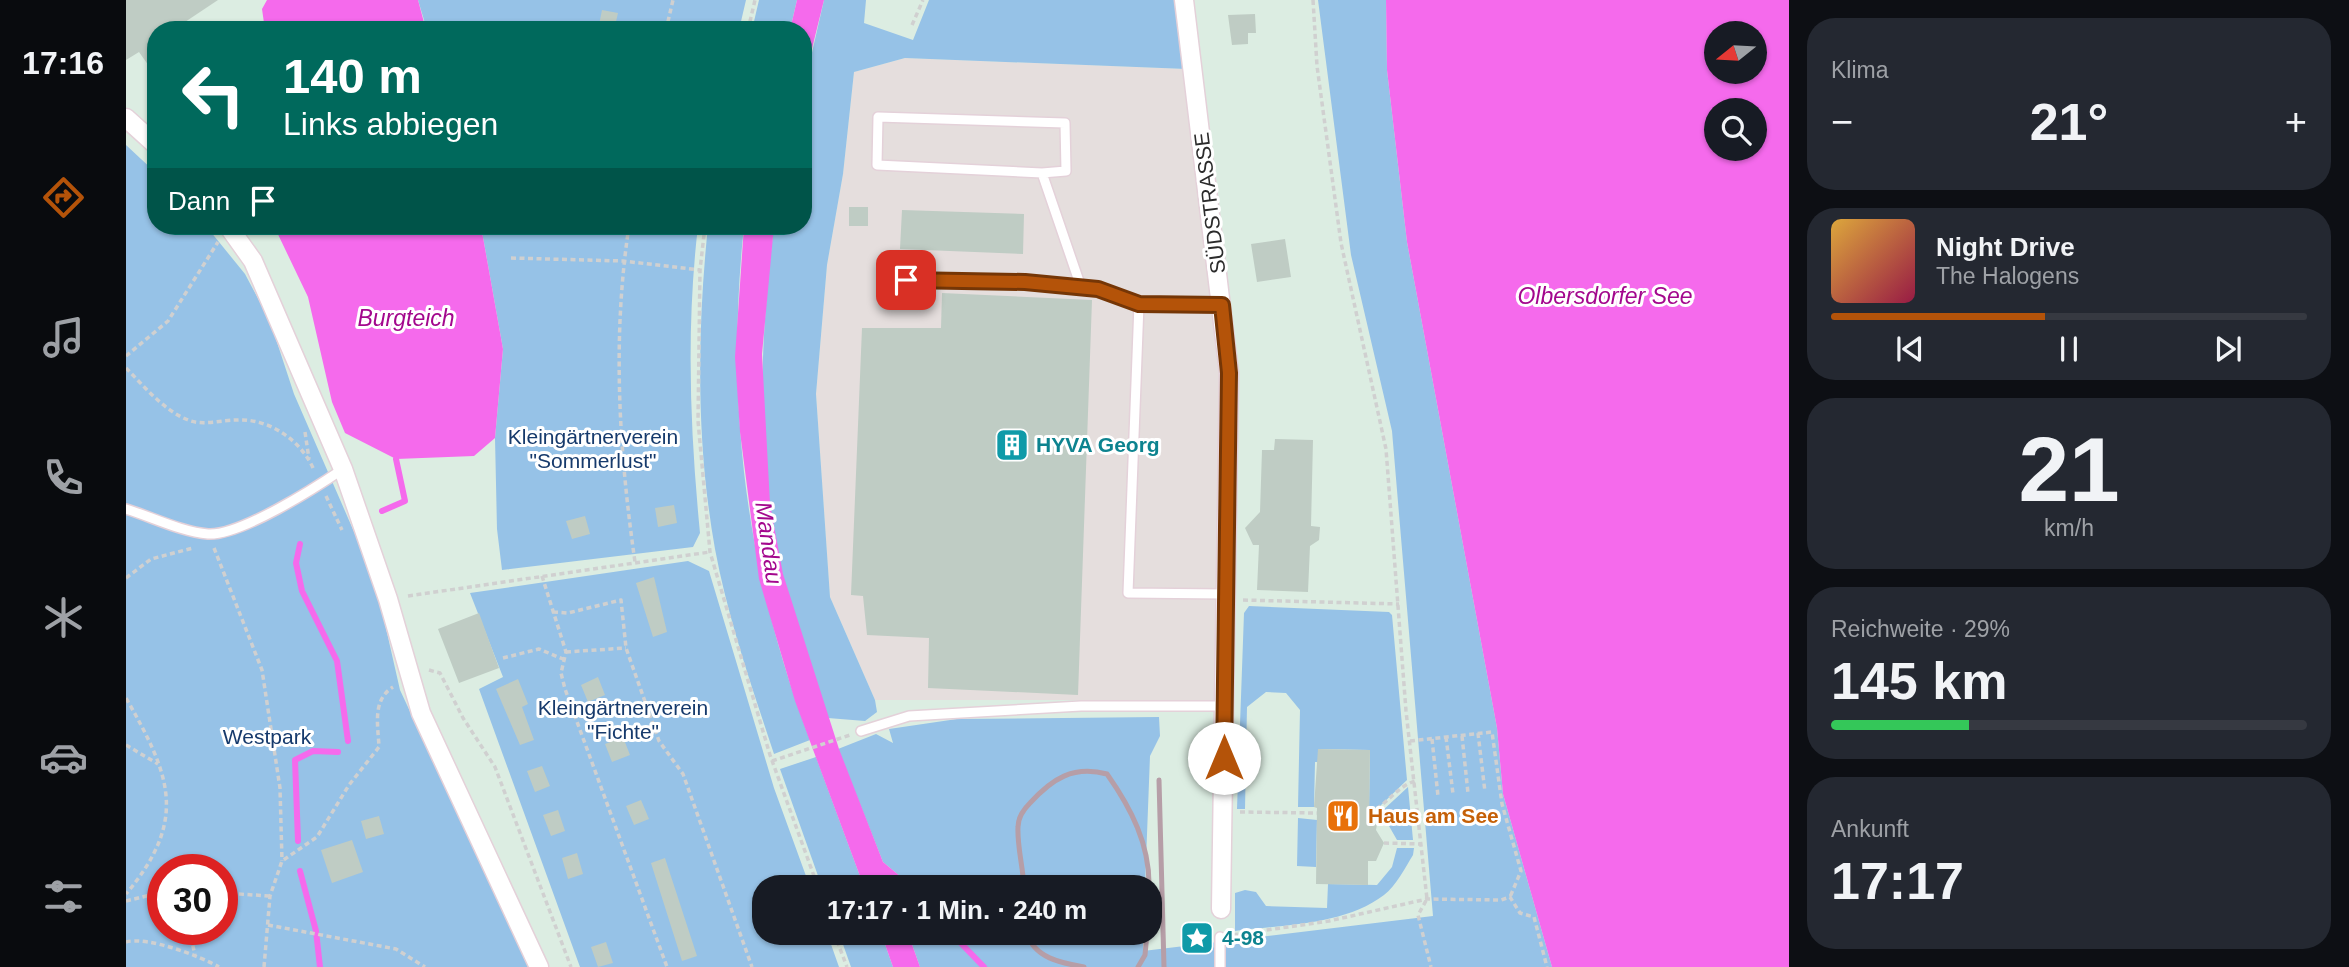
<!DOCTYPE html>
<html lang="de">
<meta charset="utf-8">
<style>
:root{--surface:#171b24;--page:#242831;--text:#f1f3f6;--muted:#9ea1a6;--line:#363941;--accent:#b45309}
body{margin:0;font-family:Arial,sans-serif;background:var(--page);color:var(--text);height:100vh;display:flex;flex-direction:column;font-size:26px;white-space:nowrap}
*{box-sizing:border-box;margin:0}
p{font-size:23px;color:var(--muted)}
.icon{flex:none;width:38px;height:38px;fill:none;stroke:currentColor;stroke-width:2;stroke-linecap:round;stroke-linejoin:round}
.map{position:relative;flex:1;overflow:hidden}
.side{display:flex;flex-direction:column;gap:18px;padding:18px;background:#0d0f14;width:560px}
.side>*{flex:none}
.top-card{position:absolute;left:21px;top:21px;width:665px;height:214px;border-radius:28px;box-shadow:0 2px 5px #0004;background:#00695c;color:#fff;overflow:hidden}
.needle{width:46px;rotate:252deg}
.tools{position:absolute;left:1578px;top:21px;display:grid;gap:14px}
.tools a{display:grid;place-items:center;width:63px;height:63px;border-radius:50%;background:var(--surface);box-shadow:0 2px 5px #0004;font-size:35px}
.speed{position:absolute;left:21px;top:854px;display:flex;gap:14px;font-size:35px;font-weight:700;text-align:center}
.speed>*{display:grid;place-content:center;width:91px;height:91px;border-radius:50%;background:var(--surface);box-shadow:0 2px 5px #0004;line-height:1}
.speed .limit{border:10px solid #d22;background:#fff;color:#111}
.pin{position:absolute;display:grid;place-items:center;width:60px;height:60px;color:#fff;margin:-30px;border-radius:14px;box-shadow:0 4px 10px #0006}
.me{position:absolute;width:77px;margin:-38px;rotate:0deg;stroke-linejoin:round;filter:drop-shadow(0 0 5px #0008)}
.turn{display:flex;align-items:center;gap:24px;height:147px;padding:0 21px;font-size:32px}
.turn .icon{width:91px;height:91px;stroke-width:2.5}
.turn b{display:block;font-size:49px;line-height:60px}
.then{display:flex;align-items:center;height:66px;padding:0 21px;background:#0003;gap:14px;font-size:26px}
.big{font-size:52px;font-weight:800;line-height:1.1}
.side .widget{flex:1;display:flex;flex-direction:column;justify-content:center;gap:10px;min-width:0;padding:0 24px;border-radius:28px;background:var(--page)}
.side .dial{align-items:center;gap:0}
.dial b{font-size:91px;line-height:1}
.song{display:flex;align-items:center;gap:21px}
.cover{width:84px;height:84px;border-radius:10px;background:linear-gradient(135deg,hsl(40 70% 55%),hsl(340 70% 35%))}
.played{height:7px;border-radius:4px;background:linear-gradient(90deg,var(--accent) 45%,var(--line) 45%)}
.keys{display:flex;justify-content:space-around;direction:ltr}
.heat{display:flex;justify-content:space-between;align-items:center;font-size:38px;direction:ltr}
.charge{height:10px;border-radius:5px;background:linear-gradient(90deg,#34c759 29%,var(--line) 0)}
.trip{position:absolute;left:626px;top:875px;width:410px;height:70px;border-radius:28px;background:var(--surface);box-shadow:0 2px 5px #0004;font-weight:800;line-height:70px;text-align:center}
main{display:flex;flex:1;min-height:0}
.tab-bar{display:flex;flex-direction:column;width:126px;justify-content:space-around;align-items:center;background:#090b0e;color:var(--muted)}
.tab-bar .icon{width:49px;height:49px}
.tab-bar .current{color:var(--accent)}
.tab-bar b{font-size:32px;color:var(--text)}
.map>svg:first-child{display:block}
</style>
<main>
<nav class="tab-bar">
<b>17:16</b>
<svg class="icon current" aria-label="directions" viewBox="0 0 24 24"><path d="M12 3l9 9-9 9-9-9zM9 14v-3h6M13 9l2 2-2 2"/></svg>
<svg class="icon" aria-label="music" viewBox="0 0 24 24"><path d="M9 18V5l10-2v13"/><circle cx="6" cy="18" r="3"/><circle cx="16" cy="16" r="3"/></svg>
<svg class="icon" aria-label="phone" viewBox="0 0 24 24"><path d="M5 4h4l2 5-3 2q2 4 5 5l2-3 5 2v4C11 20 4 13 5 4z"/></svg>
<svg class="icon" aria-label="climate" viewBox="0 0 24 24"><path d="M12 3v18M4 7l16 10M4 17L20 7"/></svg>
<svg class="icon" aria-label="car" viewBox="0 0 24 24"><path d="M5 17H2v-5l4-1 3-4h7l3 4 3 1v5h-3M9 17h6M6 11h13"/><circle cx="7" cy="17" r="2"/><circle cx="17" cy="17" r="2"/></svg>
<svg class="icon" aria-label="filters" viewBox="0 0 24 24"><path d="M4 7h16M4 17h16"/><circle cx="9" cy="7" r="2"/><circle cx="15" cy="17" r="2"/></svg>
</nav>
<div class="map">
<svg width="1663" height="967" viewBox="0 0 1663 967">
<rect width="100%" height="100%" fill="#dcede2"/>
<path fill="#e5dedd" d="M779,58L1061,69L1091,330L1096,425L1090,700H749L704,597L690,394L701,265L717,174L728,72Z"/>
<path fill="#96c2e7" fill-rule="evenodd" d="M292,0H620L613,30H301Z
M633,0H671L664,30H626Z
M698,0H740L738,23L787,40L803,0H1051L1061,69L779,58L728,72L717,174L701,265L690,394L704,597L749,700L751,712L739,721L702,718C687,671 669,624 657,576C628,463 634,340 648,226H677V92Z
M1192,0H1260L1261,70L1281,242L1371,728L1377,794L1426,967H794L782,933H1017V951L1307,916L1266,431L1225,255Z
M0,145L30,173V226H80L119,274L144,321L168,394L249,580L274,690L403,967H0ZM37,870H96V929H37Z
M355,226H572C560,328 564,430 574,533L567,547L376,570L371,529L369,438L377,349Z
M582,226H618C599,405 620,572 684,740L648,754C626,687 602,619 589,549C570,443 571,332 582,226Z
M562,561L583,571L648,788L684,887H639V933H701L713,967H454L353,689L377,677L344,593Z
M1123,606L1263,612L1266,615L1281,780L1253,807L1243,810L1244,750L1192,749V762H1189L1188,807H1172L1174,710L1160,693L1140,692L1121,707L1119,809H1111L1118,613Z
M1033,717L1034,736L1024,756L1019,887H787L757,862L712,749L750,734L767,743L763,729L831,719Z
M690,757L738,887H696L654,769Z
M1282,787L1287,840H1271L1255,812Z
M1172,818L1191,820L1190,867L1171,866Z
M1271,848H1288L1287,855C1279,868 1270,886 1258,895C1219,925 1156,925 1109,931V893L1119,890L1130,892L1140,906L1201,908L1202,884L1251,885L1266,867Z
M713,933H755L767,967H725Z"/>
<path fill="#f56aec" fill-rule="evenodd" d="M141,0H292L300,30H139L136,9Z
M671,0H698L677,85V30H664Z
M1260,0H1663V967H1426L1377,794L1371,728L1281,242L1261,70ZM1629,33V72H1591V33ZM1591,110H1629V149H1591Z
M148,226H355L377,349L369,438L348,456L270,459L219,433L206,402L182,297Z
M618,226H648L636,354L644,504L657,574L713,749L757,862L787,887H738L669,701L633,579L614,432L609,357Z
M755,933H782L794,967H767Z"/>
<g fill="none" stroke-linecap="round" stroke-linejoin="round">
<path stroke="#f56aec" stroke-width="6" d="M256,511L279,501L270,459
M174,544L170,563L176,591L211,661L222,741
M172,841L169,760L187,751L212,752
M174,871L190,931L194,967
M825,933L858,967"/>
</g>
<path fill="#bfccc4" d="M0,0H92L47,30H30V76L13,52L0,60Z
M476,10L492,13L488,30H472Z
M1129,14L1130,33H1122V44L1106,45L1102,15Z
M723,207H742V226H723Z
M776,210L898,214L897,254L774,249Z
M1159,239L1165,277L1131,282L1125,244Z
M816,293L966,300L952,695L802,688L803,638L741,635L737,596L725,595L736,328H815Z
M1149,439L1187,440L1185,526L1194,527L1193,540L1184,546L1182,592L1131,590L1133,545H1127L1119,528L1134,512L1136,450H1148Z
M548,505L551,523L532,527L529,508Z
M459,516L464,534L446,539L440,521Z
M528,577L541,632L527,637L510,583Z
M353,613L373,668L333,683L312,629Z
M472,677L479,695L462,702L455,685Z
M392,679L402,704L396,707L408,740L394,745L370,689Z
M497,737L504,755L486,762L479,744Z
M1192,749L1244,750L1243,824H1251L1250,830L1258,843L1250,861H1242V885L1190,884L1191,808L1188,807Z
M416,766L424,786L409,792L401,771Z
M515,800L523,819L508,825L500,806Z
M432,810L439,831L425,836L417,815Z
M253,816L258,834L240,839L235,821Z
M226,840L237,872L206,883L195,850Z
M451,853L457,874L442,879L436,858Z
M539,858L571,956L556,961L525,863Z
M480,942L487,963L472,967L465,947Z"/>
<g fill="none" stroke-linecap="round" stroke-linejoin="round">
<defs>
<path id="lane" d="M916,173L940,171L939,123L752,117L751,165L916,173L955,287
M780,280L899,282L972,289L1013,304
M1096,305L1013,304L1002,593L1099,594
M0,509C26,517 56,532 82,534C114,536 189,488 217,469
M735,731L783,716L955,706H1098
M1094,967V937"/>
<path id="street" d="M1058,0L1103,373L1095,909
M0,118L30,145
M102,226L127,261L217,469L262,599L295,713L413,967"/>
</defs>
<use href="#lane" stroke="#e4d1d9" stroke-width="12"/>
<use href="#street" stroke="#e4d1d9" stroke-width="21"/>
<path stroke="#d0d0d0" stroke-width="3.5" stroke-dasharray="5 3.5" stroke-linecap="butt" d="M1187,0L1191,66L1215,243L1260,449L1280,711L1301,899L1292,915L1305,967
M786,25L797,0
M540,30L547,0
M622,30L629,0
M503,226C486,338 493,451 509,562
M579,226L574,270L572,421L584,552L644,755L692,887
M385,258L497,261L574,270
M0,356L42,321L92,242
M0,368C18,386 37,410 62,420C76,426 96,420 110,420C143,418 175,440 188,470
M179,432L183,459
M200,496L216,530
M88,548L136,670L154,788L156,861
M416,576L440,652L435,673L439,689L541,967
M0,578L25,559L67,548
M282,596L584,552
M1117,600L1273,604
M427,612L442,613L495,600L500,648L533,741L557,774L626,967
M440,652L500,648
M377,658L413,649L437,659
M303,670L314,673L337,718L369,767L445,967
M0,698C44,775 63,819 0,894
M1352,733L1359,792
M1336,736L1342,793
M1320,737L1327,794
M1306,739L1312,796
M1284,741L1366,732L1376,804L1395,871L1384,897
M0,745L32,764
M646,761L724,735
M1114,812L1191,813
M1243,813C1261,805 1270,787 1289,781
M1258,843L1295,844
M96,893L144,896
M0,901L37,892
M142,925L270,949L299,967
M63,929L69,955
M708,933L721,967
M1107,935L1203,921L1301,899L1375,900L1384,897L1394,913L1408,917L1421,967
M0,942C21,936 74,956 93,967
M138,967L144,896L156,861L191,837L223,785L253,747C252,725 246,700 267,687"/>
<use href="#lane" stroke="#fff" stroke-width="9"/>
<use href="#street" stroke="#fff" stroke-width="18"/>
<path stroke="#b69ea7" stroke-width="5" d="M1033,780L1038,967
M898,887C897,867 891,846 892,827C892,818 898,809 904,803C926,779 947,765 981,774C1005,808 1024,845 1023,887
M901,933C908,958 935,963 958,967
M1012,967L1019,955L1021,933"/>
</g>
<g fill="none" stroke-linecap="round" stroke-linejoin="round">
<defs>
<path id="route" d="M780,280L899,282L972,289L1013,304L1096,305L1103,373L1098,758"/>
</defs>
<use href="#route" stroke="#753606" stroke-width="18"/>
<use href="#route" stroke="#b45309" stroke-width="12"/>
</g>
<defs>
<symbol id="building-square" viewBox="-11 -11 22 22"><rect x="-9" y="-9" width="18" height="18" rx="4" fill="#0f9aa8" stroke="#fff"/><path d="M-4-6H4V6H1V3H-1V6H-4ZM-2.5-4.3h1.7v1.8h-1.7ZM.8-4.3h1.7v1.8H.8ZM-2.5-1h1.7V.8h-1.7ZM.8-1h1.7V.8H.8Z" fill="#fff"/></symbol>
<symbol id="restaurant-square" viewBox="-11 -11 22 22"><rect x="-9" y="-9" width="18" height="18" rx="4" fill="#e8710a" stroke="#fff"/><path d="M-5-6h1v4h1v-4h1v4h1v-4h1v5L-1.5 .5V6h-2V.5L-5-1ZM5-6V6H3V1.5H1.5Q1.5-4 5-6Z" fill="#fff"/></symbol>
<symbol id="sight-square" viewBox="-11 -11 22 22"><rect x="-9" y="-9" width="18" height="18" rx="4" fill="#0f9aa8" stroke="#fff"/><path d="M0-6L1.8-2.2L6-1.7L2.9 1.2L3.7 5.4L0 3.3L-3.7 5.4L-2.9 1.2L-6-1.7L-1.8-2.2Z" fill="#fff"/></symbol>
</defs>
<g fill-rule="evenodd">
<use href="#building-square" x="867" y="426" width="38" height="38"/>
<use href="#restaurant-square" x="1198" y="797" width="38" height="38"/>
<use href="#sight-square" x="1052" y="919" width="38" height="38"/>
</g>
<g text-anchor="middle" stroke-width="6" stroke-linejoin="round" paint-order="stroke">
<g font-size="21" fill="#2b2b2b" stroke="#fff">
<text transform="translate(1084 203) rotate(-97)" y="7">SÜDSTRASSE</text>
</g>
<g font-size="21" fill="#163a6c" stroke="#fff">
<text x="467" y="444">Kleingärtnerverein<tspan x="467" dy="24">"Sommerlust"</tspan></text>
<text x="497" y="715">Kleingärtnerverein<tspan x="497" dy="24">"Fichte"</tspan></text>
<text x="141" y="744">Westpark</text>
</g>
<g font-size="21" font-weight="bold" fill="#0d838f" stroke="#fff" text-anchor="start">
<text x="910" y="452">HYVA Georg</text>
<text x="1096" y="945">4-98</text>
</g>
<g font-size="21" font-weight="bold" fill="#c56008" stroke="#fff" text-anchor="start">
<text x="1242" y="823">Haus am See</text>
</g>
<g font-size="23" font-style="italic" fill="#a3078d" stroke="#fff">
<text x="1479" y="304">Olbersdorfer See</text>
<text x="280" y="326">Burgteich</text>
<text transform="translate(643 543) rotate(82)" y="8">Mandau</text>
</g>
</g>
</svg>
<div class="tools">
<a><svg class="needle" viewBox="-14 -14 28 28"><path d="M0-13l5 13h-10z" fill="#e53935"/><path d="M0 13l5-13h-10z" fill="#9ea1a6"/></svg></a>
<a><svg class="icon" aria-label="search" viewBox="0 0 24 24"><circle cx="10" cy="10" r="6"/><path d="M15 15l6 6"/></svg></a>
</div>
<div class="speed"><div class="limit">30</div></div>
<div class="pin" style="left:780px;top:280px;background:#d93025"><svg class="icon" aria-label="arrive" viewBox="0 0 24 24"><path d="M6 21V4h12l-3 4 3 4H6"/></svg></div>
<svg class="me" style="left:1098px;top:758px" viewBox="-20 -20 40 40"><circle r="19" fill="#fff"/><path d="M0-13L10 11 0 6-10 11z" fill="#b45309"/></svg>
<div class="trip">17:17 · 1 Min. · 240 m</div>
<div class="top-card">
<div class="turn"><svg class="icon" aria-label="left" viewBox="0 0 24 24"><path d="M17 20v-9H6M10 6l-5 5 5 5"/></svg><div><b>140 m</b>Links abbiegen</div></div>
<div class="then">Dann<svg class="icon" aria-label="arrive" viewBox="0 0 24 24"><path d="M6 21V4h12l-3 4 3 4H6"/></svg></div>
</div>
</div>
<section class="side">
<div class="widget"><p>Klima</p>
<div class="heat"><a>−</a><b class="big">21°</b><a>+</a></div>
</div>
<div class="widget">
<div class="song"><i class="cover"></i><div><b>Night Drive</b><p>The Halogens</p></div></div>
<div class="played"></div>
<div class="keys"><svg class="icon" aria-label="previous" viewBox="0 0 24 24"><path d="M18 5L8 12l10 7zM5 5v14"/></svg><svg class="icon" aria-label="pause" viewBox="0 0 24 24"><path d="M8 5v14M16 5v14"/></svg><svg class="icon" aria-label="next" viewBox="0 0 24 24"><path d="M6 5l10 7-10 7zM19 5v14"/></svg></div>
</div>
<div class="widget dial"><b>21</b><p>km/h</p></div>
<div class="widget"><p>Reichweite · 29%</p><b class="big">145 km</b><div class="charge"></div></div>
<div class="widget"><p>Ankunft</p><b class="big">17:17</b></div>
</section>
</main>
